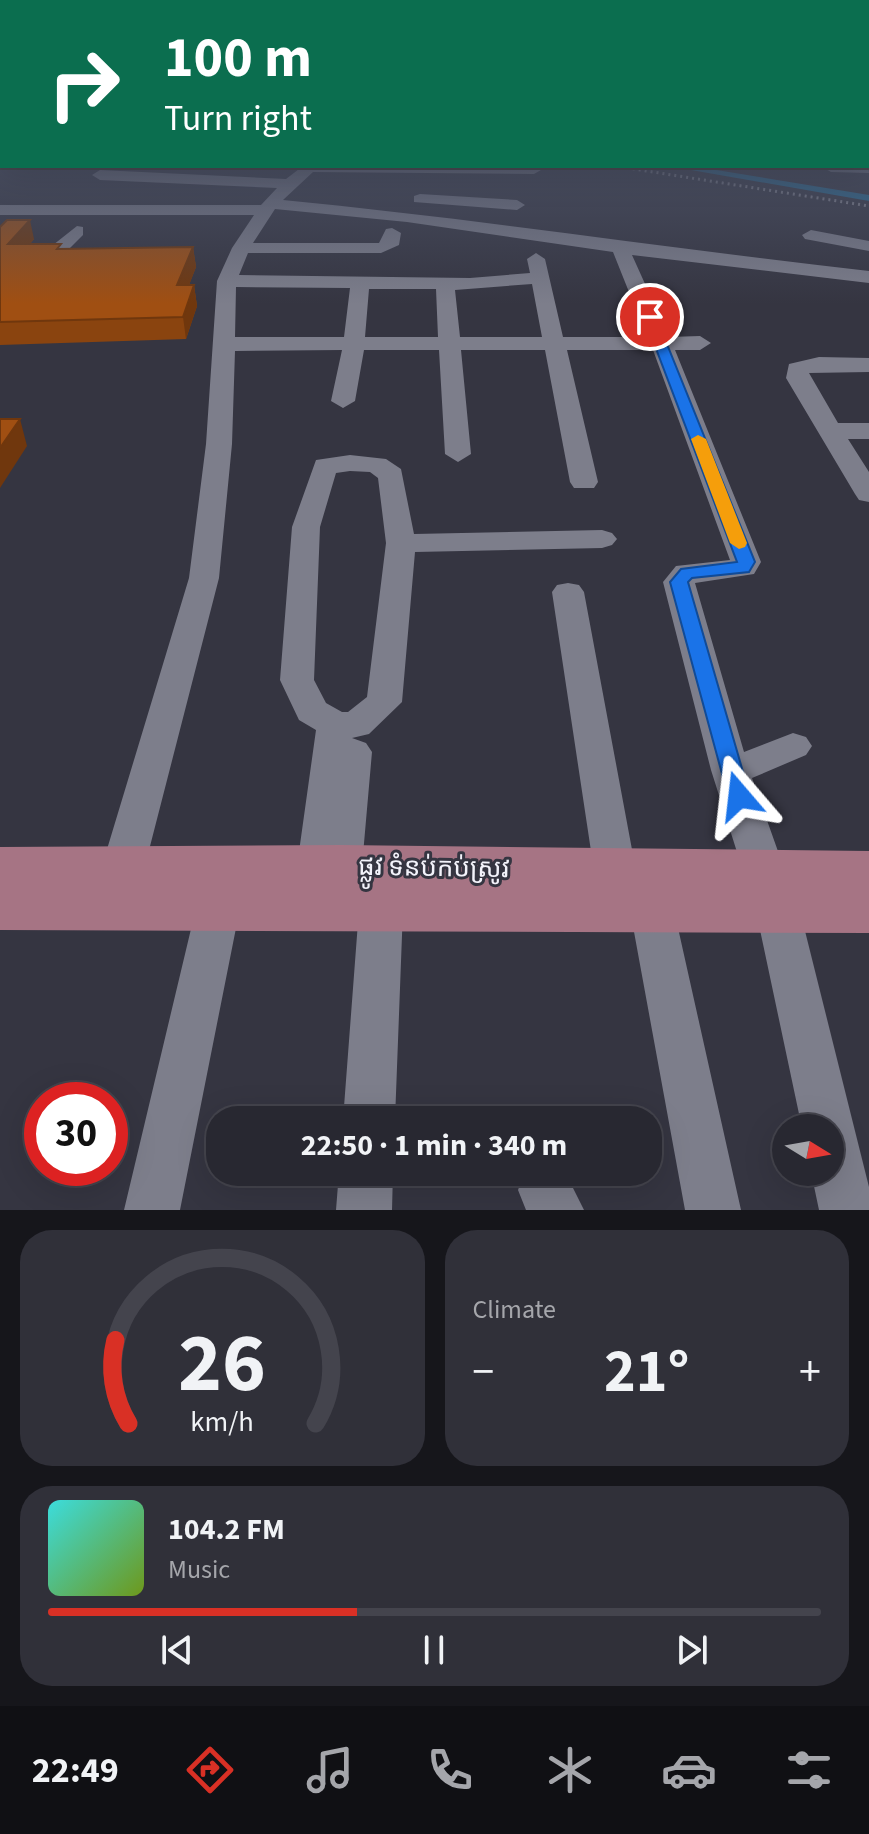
<!DOCTYPE html>
<meta charset="utf-8">
<style>
:root{--surface:#282831;--page:#303039;--text:#f1f3f6;--muted:#a5a6ab;--line:#44444d;--accent:#d93025}
body{margin:0;font-family:"Source Sans 3","Noto Sans Khmer",sans-serif;background:var(--page);color:var(--text);height:100vh;display:flex;flex-direction:column;font-size:30px;white-space:nowrap}
*{box-sizing:border-box;margin:0}
p{font-size:26px;color:var(--muted)}
.icon{flex:none;width:44px;height:44px;fill:none;stroke:currentColor;stroke-width:2;stroke-linecap:round;stroke-linejoin:round}
.map{position:relative;height:1210px;overflow:hidden}
.panel{display:flex;flex-direction:column;gap:20px;padding:20px;background:#16161b;flex:1}
.panel>*{flex:none}
.guide{position:absolute;left:0px;top:0px;width:870px;height:168px;box-shadow:0 8px 32px #0002,0 0 0 2px var(--line);background:#0b6e4f;color:#fff;overflow:hidden}
.needle{width:52px;rotate:101deg}
.controls{position:absolute;left:772px;top:1114px;display:grid;gap:16px}
.controls a{display:grid;place-items:center;width:72px;height:72px;border-radius:50%;background:var(--surface);box-shadow:0 8px 32px #0002,0 0 0 2px var(--line);font-size:40px}
.speed{position:absolute;left:24px;top:1082px;display:flex;gap:16px;font-size:40px;font-weight:700;text-align:center}
.speed>*{display:grid;place-content:center;width:104px;height:104px;border-radius:50%;background:var(--surface);box-shadow:0 8px 32px #0002,0 0 0 2px var(--line);line-height:1}
.speed .limit{border:12px solid #d22;background:#fff;color:#111}
.pin{position:absolute;display:grid;place-items:center;width:68px;height:68px;color:#fff;margin:-34px;border:4px solid #fff;border-radius:50%;box-shadow:0 2px 8px #0007}
.me{position:absolute;width:88px;margin:-44px;rotate:343deg;stroke-linejoin:round;filter:drop-shadow(0 0 6px #0008)}
.turn{display:flex;align-items:center;gap:28px;height:168px;padding:0 32px;font-size:36px}
.turn .icon{width:104px;height:104px;stroke-width:2.5}
.turn b{display:block;font-size:56px;line-height:68px}
.big{font-size:60px;font-weight:700;line-height:1.1}
.panel .tile{flex:1;display:flex;flex-direction:column;justify-content:center;gap:12px;min-width:0;padding:0 28px;border-radius:32px;background:var(--page)}
.panel .dial{align-items:center;gap:0}
.dial svg{height:208px;overflow:visible;fill:none;stroke:var(--line);stroke-width:7;stroke-linecap:round;text-anchor:middle}
.dial text{fill:var(--text);stroke:none}
.song{display:flex;align-items:center;gap:24px}
.cover{width:96px;height:96px;border-radius:12px;background:linear-gradient(135deg,hsl(180 70% 55%),hsl(80 70% 35%))}
.played{height:8px;border-radius:4px;background:linear-gradient(90deg,var(--accent) 40%,var(--line) 40%)}
.keys{display:flex;justify-content:space-around;direction:ltr}
.heat{display:flex;justify-content:space-between;align-items:center;font-size:44px;direction:ltr}
.panel .tiles{flex:1;display:grid;gap:20px;grid-template-columns:1fr 1fr}
.tile:last-child{grid-column:span 2}
.trip{position:absolute;left:206px;top:1106px;width:456px;height:80px;border-radius:32px;background:var(--surface);box-shadow:0 8px 32px #0002,0 0 0 2px var(--line);font-weight:700;line-height:80px;text-align:center}
.tabs{display:flex;height:128px;justify-content:space-around;align-items:center;background:#101014;color:var(--muted)}
.tabs .icon{width:56px;height:56px}
.tabs .on{color:var(--accent)}
.tabs b{font-size:36px;color:var(--text)}
.map>svg:first-child{display:block}
</style>
<div class="map">
<svg width="869" height="1210" viewBox="0 0 869 1210">
<rect width="100%" height="100%" fill="#353541"/>
<g fill="none" stroke-linecap="round" stroke-linejoin="round">
<path fill="#21719d" fill-rule="evenodd" d="M599,166H612L607,169Z
M668,166H692L869,195V201Z"/>
<path fill="#7d7e8b" fill-rule="evenodd" d="M868,134H869V141H868Z
M0,153H2V161H0Z
M868,164L869,173L831,172L824,168Z
M303,166H536L541,170L534,174L313,172L283,200C479,219 673,249 869,271V283L632,255L669,337L700,336L711,343L700,350H675L761,562L754,574L695,583L744,752L793,733L806,737L812,746L806,755L752,778L785,871L779,883L764,888L749,883L743,871L711,770L663,582L676,566L730,560L653,350H567L598,482L594,488H574L570,482L545,350H461L471,454L458,462L445,454L439,350H364L355,401L343,408L331,401L342,350L235,351L232,444L219,578L139,889L132,901L117,906L102,901L95,889L189,578L206,444L217,281L232,248L254,215H0V205H261L277,188L100,180L92,175L100,170L286,179ZM275,209L407,222L613,252L647,337H563L545,259L536,253L527,259L530,273L470,278L239,275L248,253H381L399,245L401,233L392,228L386,229L379,243H253ZM532,284L542,337H460L455,290ZM236,287L350,288L344,337H235ZM369,289H436L438,337H365Z
M420,194L517,200L525,205L517,210L414,202V196Z
M77,226L83,227V235L65,253H53V245Z
M811,230L869,241V251L805,239L802,235Z
M819,357L869,358V372L809,373L838,423H869V439H848L869,472V502L859,500L855,494L786,378L789,364Z
M350,455L386,459L401,469L414,534L602,530L612,533L617,539L612,545L602,548L415,552L402,702L369,734L352,738L366,743L372,752L362,866L356,878C340,883 319,883 303,878L297,866L316,730L299,720L280,680L292,527L316,460ZM350,471L370,472L378,478L386,543L367,697L348,712H342L326,703L314,680L320,527L336,473Z
M568,583L579,585L584,592L636,871L630,883L615,888L600,883L594,871L552,592L557,585Z
M218,890L234,895L240,908L180,1210H124L196,908L202,895Z
M381,891L397,896L403,909L395,1120H343L359,909L365,896Z
M652,892L668,897L674,910L741,1210H685L630,910L636,897Z
M778,893L794,898L800,911L869,1187V1210H819L811,1172H830V1128H802L756,911L762,898Z
M339,1172H393L392,1210H336Z
M525,1172H565L584,1210H526L518,1190Z"/>
<path fill="#a67484" fill-rule="evenodd" d="M341,845L869,851V933L0,930V847Z"/>
<path stroke="#8c8c96" stroke-width="3" stroke-dasharray="2 4" stroke-linecap="butt" d="M615,166L869,206"/>
</g>
<path fill="#8a440f" d="M52,166H97L95,168H52Z
M0,227L34,239L30,244L62,249L193,247L196,267L189,285H194L197,306L186,339L0,345Z"/>
<path fill="#70370d" d="M30,220L34,239L13,264L8,244Z
M193,247L196,267L181,306L177,285Z
M194,285L197,306L186,339L183,317Z
M20,419L27,446L0,488V448Z"/>
<path fill="#a04f12" stroke="#70370d" stroke-width="2" d="M7,220H30L8,244H61L57,249L193,247L177,285H194L183,317L0,322V227Z
M0,419H20L0,448Z"/>
<linearGradient id="sky" x2="0" y2="1"><stop stop-color="#1d1d24"/><stop offset="0.44" stop-color="#4b5165"/><stop offset="1" stop-color="#4b5165" stop-opacity="0"/></linearGradient>
<rect width="869" height="304" fill="url(#sky)"/>
<path fill="#1a73e8" stroke="#114b97" stroke-width="2" d="M650,314L656,317L755,562L749,572L692,578L688,582L750,796L739,804L728,796L670,582L681,569L737,562L644,317Z"/>
<path fill="#f59e0b" d="M698,435L706,439L747,543L745,547L739,549L730,543L691,439Z"/>
<g text-anchor="middle" stroke-width="6" stroke-linejoin="round" paint-order="stroke">
<g font-size="26" fill="#f3f3fb" stroke="#353541">
<text transform="translate(434 867) rotate(1)" y="9">ផ្លូវ ទំនប់កប់ស្រូវ</text>
</g>
</g>
</svg>
<div class="controls">
<a><svg class="needle" viewBox="-14 -14 28 28"><path d="M0-13l5 13h-10z" fill="#e53935"/><path d="M0 13l5-13h-10z" fill="#a5a6ab"/></svg></a>
</div>
<div class="speed"><div class="limit">30</div></div>
<div class="pin" style="left:650px;top:317px;background:#d93025"><svg class="icon" aria-label="arrive" viewBox="0 0 24 24"><path d="M6 21V4h12l-3 4 3 4H6"/></svg></div>
<svg class="me" style="left:739px;top:796px" viewBox="-20 -20 40 40"><path d="M0-17L14 15 0 8-14 15z" fill="#1a73e8" stroke="#fff" stroke-width="4"/></svg>
<div class="trip">22:50 · 1 min · 340 m</div>
<div class="guide">
<div class="turn"><svg class="icon" aria-label="right" viewBox="0 0 24 24"><path d="M7 20v-9h11M14 6l5 5-5 5"/></svg><div><b>100 m</b>Turn right</div></div>
</div>
</div>
<section class="panel">
<div class="tiles">
<div class="tile dial"><svg viewBox="0 0 100 80">
<path d="M14 69A42 42 0 1 1 86 69"/>
<path d="M14 69A42 42 0 0 1 9 37" stroke="#d93025"/>
<text x="50" y="56" font-size="32" font-weight="700">26</text>
<text x="50" y="72" font-size="11">km/h</text>
</svg></div>
<div class="tile"><p>Climate</p>
<div class="heat"><a>−</a><b class="big">21°</b><a>+</a></div>
</div>
<div class="tile">
<div class="song"><i class="cover"></i><div><b>104.2 FM</b><p>Music</p></div></div>
<div class="played"></div>
<div class="keys"><svg class="icon" aria-label="previous" viewBox="0 0 24 24"><path d="M18 5L8 12l10 7zM5 5v14"/></svg><svg class="icon" aria-label="pause" viewBox="0 0 24 24"><path d="M8 5v14M16 5v14"/></svg><svg class="icon" aria-label="next" viewBox="0 0 24 24"><path d="M6 5l10 7-10 7zM19 5v14"/></svg></div>
</div>
</div>
</section>
<nav class="tabs">
<b>22:49</b>
<svg class="icon on" aria-label="directions" viewBox="0 0 24 24"><path d="M12 3l9 9-9 9-9-9zM9 14v-3h6M13 9l2 2-2 2"/></svg>
<svg class="icon" aria-label="music" viewBox="0 0 24 24"><path d="M9 18V5l10-2v13"/><circle cx="6" cy="18" r="3"/><circle cx="16" cy="16" r="3"/></svg>
<svg class="icon" aria-label="phone" viewBox="0 0 24 24"><path d="M5 4h4l2 5-3 2q2 4 5 5l2-3 5 2v4C11 20 4 13 5 4z"/></svg>
<svg class="icon" aria-label="climate" viewBox="0 0 24 24"><path d="M12 3v18M4 7l16 10M4 17L20 7"/></svg>
<svg class="icon" aria-label="car" viewBox="0 0 24 24"><path d="M5 17H2v-5l4-1 3-4h7l3 4 3 1v5h-3M9 17h6M6 11h13"/><circle cx="7" cy="17" r="2"/><circle cx="17" cy="17" r="2"/></svg>
<svg class="icon" aria-label="filters" viewBox="0 0 24 24"><path d="M4 7h16M4 17h16"/><circle cx="9" cy="7" r="2"/><circle cx="15" cy="17" r="2"/></svg>
</nav>
